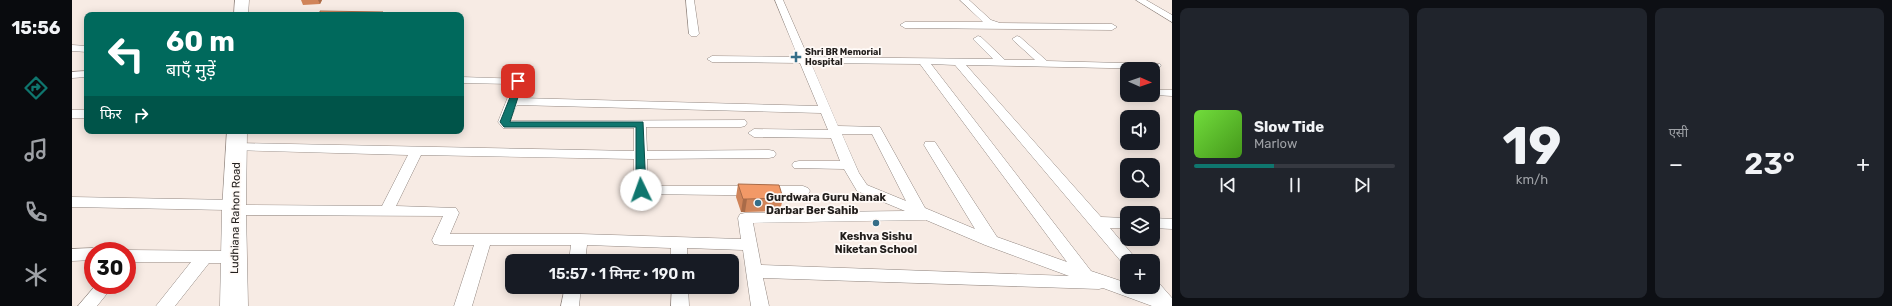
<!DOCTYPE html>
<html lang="hi">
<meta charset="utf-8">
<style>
:root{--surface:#171b24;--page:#20242c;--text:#f1f3f6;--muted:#9ea1a6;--line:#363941;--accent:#0f766e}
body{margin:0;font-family:Rubik,"Noto Sans Devanagari",sans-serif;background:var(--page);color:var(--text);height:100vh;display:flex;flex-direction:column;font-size:15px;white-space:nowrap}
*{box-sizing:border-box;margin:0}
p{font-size:13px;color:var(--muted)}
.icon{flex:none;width:22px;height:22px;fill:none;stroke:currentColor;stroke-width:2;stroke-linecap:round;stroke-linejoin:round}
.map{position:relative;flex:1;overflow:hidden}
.details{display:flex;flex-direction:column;gap:8px;padding:8px;background:#0d0f14;width:720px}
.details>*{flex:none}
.hud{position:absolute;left:12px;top:12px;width:380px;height:122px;border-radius:8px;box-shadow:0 2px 10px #0003;background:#00695c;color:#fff;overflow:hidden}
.needle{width:26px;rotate:92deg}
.fabs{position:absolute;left:1048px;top:62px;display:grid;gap:8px}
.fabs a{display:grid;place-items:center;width:40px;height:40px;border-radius:8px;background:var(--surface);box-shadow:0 2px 10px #0003;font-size:20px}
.speed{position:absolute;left:12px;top:242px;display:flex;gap:8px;font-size:20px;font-weight:700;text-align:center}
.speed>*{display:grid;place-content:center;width:52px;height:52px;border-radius:50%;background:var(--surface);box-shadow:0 2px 10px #0003;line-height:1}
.speed .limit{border:6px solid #d22;background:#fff;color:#111}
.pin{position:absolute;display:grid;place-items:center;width:34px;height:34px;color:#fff;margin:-17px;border-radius:8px;box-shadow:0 2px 6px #0006}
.me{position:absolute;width:44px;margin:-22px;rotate:357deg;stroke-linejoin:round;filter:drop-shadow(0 0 3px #0008)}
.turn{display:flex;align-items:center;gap:14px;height:84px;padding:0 16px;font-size:18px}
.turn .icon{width:52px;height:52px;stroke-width:2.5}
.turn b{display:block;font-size:28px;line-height:34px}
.then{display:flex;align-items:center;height:38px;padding:0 16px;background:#0003;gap:8px;font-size:15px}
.big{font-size:30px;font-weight:600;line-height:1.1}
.details .card{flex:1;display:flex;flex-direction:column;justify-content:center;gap:6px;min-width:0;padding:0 14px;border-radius:8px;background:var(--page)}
.details .dial{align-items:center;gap:0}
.dial b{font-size:52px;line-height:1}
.song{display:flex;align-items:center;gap:12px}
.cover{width:48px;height:48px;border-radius:6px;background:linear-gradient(135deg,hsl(100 70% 55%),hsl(100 70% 35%))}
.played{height:4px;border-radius:2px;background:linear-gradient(90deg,var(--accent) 40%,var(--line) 40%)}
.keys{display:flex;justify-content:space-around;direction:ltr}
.heat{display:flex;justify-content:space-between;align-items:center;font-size:22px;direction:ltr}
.details .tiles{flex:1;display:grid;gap:8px;grid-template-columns:repeat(3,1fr)}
.trip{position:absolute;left:433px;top:254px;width:234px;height:40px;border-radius:8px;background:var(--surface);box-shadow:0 2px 10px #0003;font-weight:600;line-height:40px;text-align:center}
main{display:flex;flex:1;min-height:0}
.tab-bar{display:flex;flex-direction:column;width:72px;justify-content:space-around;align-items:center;background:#090b0e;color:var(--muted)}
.tab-bar .icon{width:28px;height:28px}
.tab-bar .selected{color:var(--accent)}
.tab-bar b{font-size:18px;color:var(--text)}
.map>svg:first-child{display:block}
</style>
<main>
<nav class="tab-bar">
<b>15:56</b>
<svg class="icon selected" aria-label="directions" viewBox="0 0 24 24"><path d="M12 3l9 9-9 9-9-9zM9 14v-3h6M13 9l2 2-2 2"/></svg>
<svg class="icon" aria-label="music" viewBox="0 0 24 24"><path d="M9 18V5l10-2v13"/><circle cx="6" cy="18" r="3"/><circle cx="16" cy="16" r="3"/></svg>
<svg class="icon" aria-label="phone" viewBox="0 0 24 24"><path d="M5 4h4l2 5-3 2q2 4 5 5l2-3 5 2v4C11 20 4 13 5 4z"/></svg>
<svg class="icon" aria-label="climate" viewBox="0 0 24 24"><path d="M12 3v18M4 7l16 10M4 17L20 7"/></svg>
</nav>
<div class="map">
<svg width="1100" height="306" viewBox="0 0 1100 306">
<rect width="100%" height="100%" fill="#f7ebe4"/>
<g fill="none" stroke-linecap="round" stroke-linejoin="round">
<defs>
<path id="minor" d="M614,0H622L627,34L625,36H619L617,34Z
M703,0H711L736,57L921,59L901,39L906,36L909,37L933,60H963L942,41L940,39L945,36L948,37L975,61L1088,64L1089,66L1084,69L894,65L1029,217L1055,218V228H1038L1066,261H1055V266L1052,265L883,65L859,64L1019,271L1055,283V287H1065L1073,290L1072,287H1081V281L1086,282L1100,298V306H1080L1031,288L1027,289L691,278L697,306H679L671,250L615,248V261H599V248L515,245L513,261H497L499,245H418L400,306H382L402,245H368L362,244L360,240L371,216L162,215L157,213L155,210L0,207V197L163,200L168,202L170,205L310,206L336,155L160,150L159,147L160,144L165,143L562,151V128H431L426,122L441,84L389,83V77L450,79L452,85L448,98L746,106L728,63L640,62L635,59L640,56L726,57ZM739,63L848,64L995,262L925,237L863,142H853L852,145L903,229L853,208L808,127L766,126ZM445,105L749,113L756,130L682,129L676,133L682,137L759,138L768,161H727L722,162L720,165L722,168L772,169L785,191L833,211L673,213L668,214L666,218L669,239L508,234H378L387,213L384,208L324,206L349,155L562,159V190L564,193L569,194L731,196L736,194L738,191L736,188L731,186H576L575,159L697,158L702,157L704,154L702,151L697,150L575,151L574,127H669L673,126L675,123L673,120L438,121ZM770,134H800L834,201L795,185L787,173ZM854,220L913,245L997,276L689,265L681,223Z
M888,0H897L919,20L928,23L1040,24L1045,27L1040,30L833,28L828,25L833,22H911Z
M1064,0H1074L1100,15V22Z
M0,45L15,46V52L0,51Z
M15,71V77L0,78V72Z
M1087,90H1100V96L1083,95L1081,93Z
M0,110H15V118H0Z
M1081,218L1100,219V229L1081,228Z
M21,248L27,251H21V260L0,261V249Z
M55,250L162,251L168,253L170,257L168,261L162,263H137L103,306H84L119,262H55V251H52Z
M24,285H42L25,306H6Z
M493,287H509L507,306H489Z
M600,287H616L617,306H599Z"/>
<path id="primary" d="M163,0H177L176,15H162Z
M155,131H175L174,210L176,306H148L150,210Z"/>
</defs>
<use href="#minor" stroke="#928781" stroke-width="1"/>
<use href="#primary" stroke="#928781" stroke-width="1"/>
<use href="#minor" fill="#fff" fill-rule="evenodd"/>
<use href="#primary" fill="#fff" fill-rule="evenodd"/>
</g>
<path fill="#d08459" d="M229,0H250L248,4L231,5Z
M666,184L711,198L708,211L673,212H669L664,197Z"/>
<path fill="#a96b48" d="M246,0H250L248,4Z
M311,12L312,15H307Z
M671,199H675L673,212H669Z"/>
<path fill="#f29967" stroke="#a96b48" d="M248,11L311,12L307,15H248Z
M666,184L707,185L711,198L675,199H671Z"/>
<path fill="#0f766e" stroke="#0a4d48" d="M446,79L448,80L450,85L438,122H571L574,190L573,192H566L564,190V127H432L428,122L443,85L442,81Z"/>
<g fill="#366e88" stroke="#fffaf7" stroke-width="1.5">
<path d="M722 51h4v4h4v4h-4v4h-4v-4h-4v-4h4z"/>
<circle cx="686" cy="203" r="4"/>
<circle cx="804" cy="223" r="4"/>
</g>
<g text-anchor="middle" stroke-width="3.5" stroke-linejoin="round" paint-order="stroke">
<g font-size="9" font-weight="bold" fill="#221e1c" stroke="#fffaf7" text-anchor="start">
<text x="733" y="55">Shri BR Memorial<tspan x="733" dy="10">Hospital</tspan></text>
</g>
<g font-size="11" font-weight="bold" fill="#221e1c" stroke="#fffaf7" text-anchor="start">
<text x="694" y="201">Gurdwara Guru Nanak<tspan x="694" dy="13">Darbar Ber Sahib</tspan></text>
<text x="804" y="240" text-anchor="middle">Keshva Sishu<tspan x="804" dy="13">Niketan School</tspan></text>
</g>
<g font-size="11" fill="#221e1c" stroke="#fffaf7">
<text transform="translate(163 218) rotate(-89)" y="4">Ludhiana Rahon Road</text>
</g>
</g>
</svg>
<div class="fabs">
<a><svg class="needle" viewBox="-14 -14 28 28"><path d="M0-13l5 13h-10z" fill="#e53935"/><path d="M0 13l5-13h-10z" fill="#9ea1a6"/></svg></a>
<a><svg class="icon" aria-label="sound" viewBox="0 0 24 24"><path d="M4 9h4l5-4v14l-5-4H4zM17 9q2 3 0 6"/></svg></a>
<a><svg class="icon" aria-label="search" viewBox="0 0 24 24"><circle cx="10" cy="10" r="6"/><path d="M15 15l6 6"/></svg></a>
<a><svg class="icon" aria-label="layers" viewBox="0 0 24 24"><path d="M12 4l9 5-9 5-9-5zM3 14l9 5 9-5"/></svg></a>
<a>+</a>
</div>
<div class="speed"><div class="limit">30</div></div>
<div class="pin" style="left:446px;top:81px;background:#d93025"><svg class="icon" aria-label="arrive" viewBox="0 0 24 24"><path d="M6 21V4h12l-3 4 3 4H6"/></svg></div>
<svg class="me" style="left:569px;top:190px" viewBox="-20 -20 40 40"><circle r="19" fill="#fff"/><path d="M0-13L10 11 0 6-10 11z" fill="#0f766e"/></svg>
<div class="trip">15:57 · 1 मिनट · 190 m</div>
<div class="hud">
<div class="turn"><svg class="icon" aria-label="left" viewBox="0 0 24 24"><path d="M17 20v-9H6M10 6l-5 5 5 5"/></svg><div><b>60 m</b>बाएँ मुड़ें</div></div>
<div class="then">फिर<svg class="icon" aria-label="right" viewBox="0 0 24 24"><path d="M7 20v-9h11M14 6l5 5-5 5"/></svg></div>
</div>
</div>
<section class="details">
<div class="tiles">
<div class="card">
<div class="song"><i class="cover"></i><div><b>Slow Tide</b><p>Marlow</p></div></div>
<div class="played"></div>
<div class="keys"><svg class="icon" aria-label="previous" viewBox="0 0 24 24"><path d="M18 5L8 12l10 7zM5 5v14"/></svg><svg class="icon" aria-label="pause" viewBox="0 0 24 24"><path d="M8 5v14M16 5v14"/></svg><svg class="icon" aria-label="next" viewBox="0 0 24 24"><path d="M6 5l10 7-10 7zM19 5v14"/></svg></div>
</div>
<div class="card dial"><b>19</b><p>km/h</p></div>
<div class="card"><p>एसी</p>
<div class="heat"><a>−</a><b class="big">23°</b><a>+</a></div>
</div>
</div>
</section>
</main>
